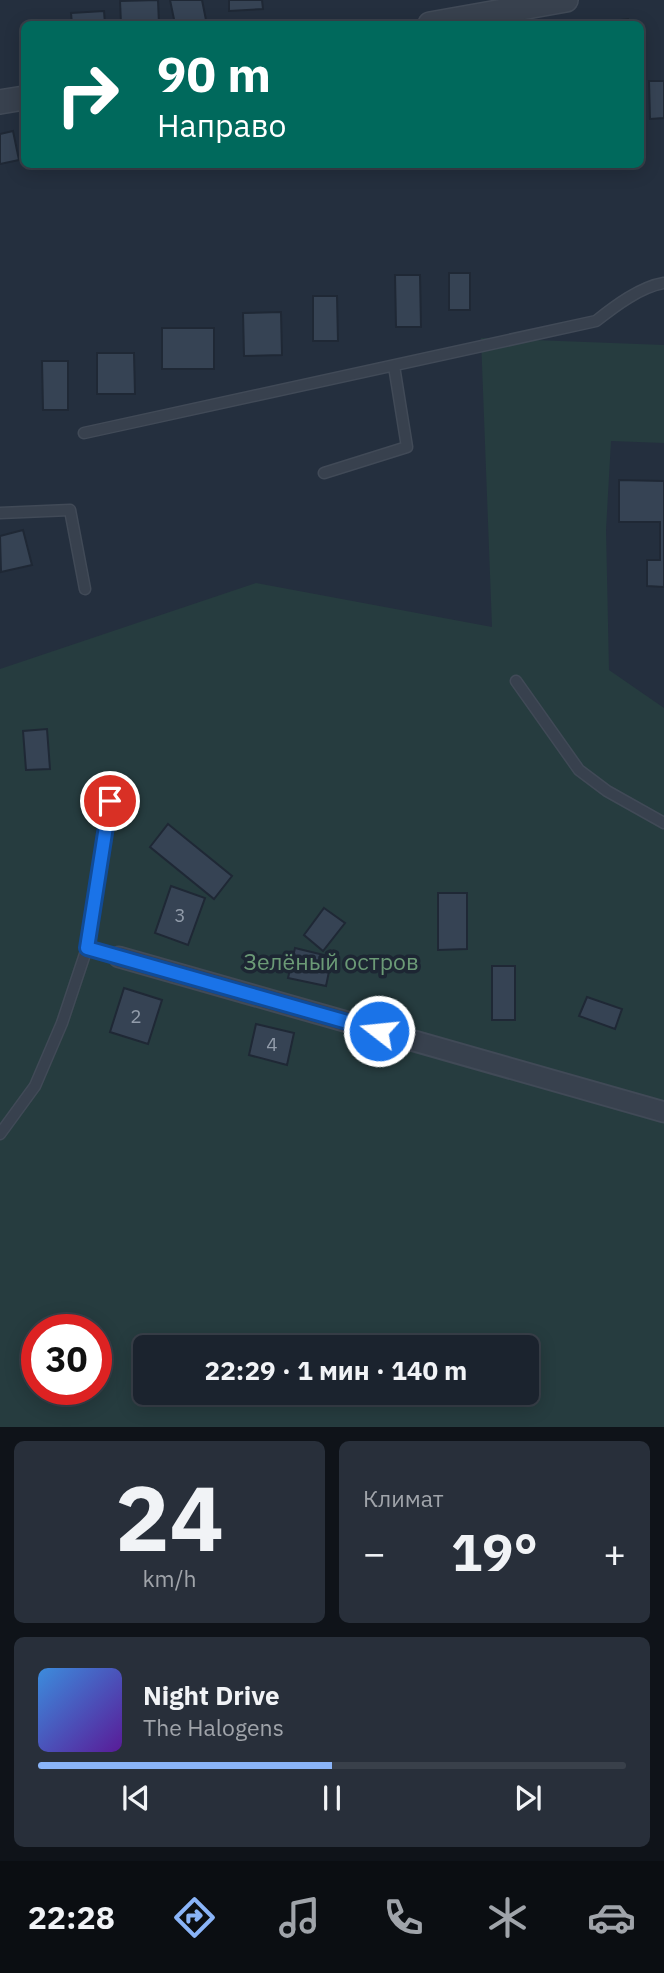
<!DOCTYPE html>
<html lang="ru">
<meta charset="utf-8">
<style>
:root{--surface:#1b232e;--page:#282f3a;--text:#f1f3f6;--muted:#a0a4aa;--line:#39404a;--accent:#8ab4f8}
body{margin:0;font-family:"IBM Plex Sans",sans-serif;background:var(--page);color:var(--text);height:100vh;display:flex;flex-direction:column;font-size:26px;white-space:nowrap}
*{box-sizing:border-box;margin:0}
p{font-size:23px;color:var(--muted)}
.icon{flex:none;width:38px;height:38px;fill:none;stroke:currentColor;stroke-width:2;stroke-linecap:round;stroke-linejoin:round}
.map{position:relative;height:1427px;overflow:hidden}
.side{display:flex;flex-direction:column;gap:14px;padding:14px;background:#0f1319;flex:1}
.side>*{flex:none}
.top-card{position:absolute;left:21px;top:21px;width:623px;height:147px;border-radius:10px;box-shadow:0 4px 18px #0003,0 0 0 2px var(--line);background:#00695c;color:#fff;overflow:hidden}
.speed{position:absolute;left:21px;top:1314px;display:flex;gap:14px;font-size:35px;font-weight:700;text-align:center}
.speed>*{display:grid;place-content:center;width:91px;height:91px;border-radius:50%;background:var(--surface);box-shadow:0 4px 18px #0003,0 0 0 2px var(--line);line-height:1}
.speed .limit{border:10px solid #d22;background:#fff;color:#111}
.pin{position:absolute;display:grid;place-items:center;width:60px;height:60px;color:#fff;margin:-30px;border:4px solid #fff;border-radius:50%;box-shadow:0 2px 7px #0007}
.me{position:absolute;width:77px;margin:-38px;rotate:286deg;stroke-linejoin:round;filter:drop-shadow(0 0 5px #0008)}
.turn{display:flex;align-items:center;gap:24px;height:147px;padding:0 21px;font-size:32px}
.turn .icon{width:91px;height:91px;stroke-width:2.5}
.turn b{display:block;font-size:49px;line-height:60px}
.big{font-size:52px;font-weight:700;line-height:1.1}
.side .card{flex:1;display:flex;flex-direction:column;justify-content:center;gap:10px;min-width:0;padding:0 24px;border-radius:10px;background:var(--page)}
.side .dial{align-items:center;gap:0}
.dial b{font-size:91px;line-height:1}
.song{display:flex;align-items:center;gap:21px}
.cover{width:84px;height:84px;border-radius:10px;background:linear-gradient(135deg,hsl(210 70% 55%),hsl(270 70% 35%))}
.played{height:7px;border-radius:4px;background:linear-gradient(90deg,var(--accent) 50%,var(--line) 50%)}
.keys{display:flex;justify-content:space-around;direction:ltr}
.heat{display:flex;justify-content:space-between;align-items:center;font-size:38px;direction:ltr}
.side .tiles{flex:1;display:grid;gap:14px;grid-template-columns:1fr 1fr}
.card:last-child{grid-column:span 2}
.trip{position:absolute;left:133px;top:1335px;width:406px;height:70px;border-radius:10px;background:var(--surface);box-shadow:0 4px 18px #0003,0 0 0 2px var(--line);font-weight:700;line-height:70px;text-align:center}
.tab-bar{display:flex;height:112px;justify-content:space-around;align-items:center;background:#0b0e12;color:var(--muted)}
.tab-bar .icon{width:49px;height:49px}
.tab-bar .current{color:var(--accent)}
.tab-bar b{font-size:32px;color:var(--text)}
.map>svg:first-child{display:block}
</style>
<div class="map">
<svg width="664" height="1427" viewBox="0 0 664 1427">
<rect width="100%" height="100%" fill="#242f3e"/>
<path fill="#263c3f" fill-rule="evenodd" d="M481,338L664,345V443L611,441L606,530L609,670L664,708V1427H0V669L256,583L492,627ZM37,1330H96V1390H37ZM145,1348H527V1393H145Z"/>
<path fill="#364354" stroke="#1f2835" stroke-width="2" d="M158,0L159,24H121L120,1Z
M170,0H202L206,20L175,24Z
M229,0H262L263,9L229,11Z
M104,11L105,24H72L71,13Z
M628,19L629,24H594V23Z
M649,81H664V118L650,119Z
M13,131L19,160L0,164V134Z
M449,273H470V310H449Z
M395,275H420L421,327H396Z
M313,296H337L338,341H313Z
M281,312L282,355L244,356L243,313Z
M162,328H214V369H162Z
M97,353H134L135,394H97Z
M42,361H68V410H43Z
M619,480L664,481V587L647,586V560H660V522H619Z
M23,530L32,565L1,572L0,536Z
M47,729L50,769L26,770L23,731Z
M168,824L232,876L214,899L150,847Z
M171,886L205,898L188,945L155,933Z
M438,893H467V949L438,950Z
M324,908L345,923L323,951L304,935Z
M295,948L332,957L326,986L288,978Z
M492,966H515V1020H492Z
M124,988L162,1000L148,1044L110,1032Z
M587,997L622,1009L615,1029L579,1016Z
M256,1024L294,1033L287,1065L249,1055Z"/>
<g fill="none" stroke-linecap="round" stroke-linejoin="round">
<defs>
<path id="service" d="M84,433L596,321C615,306 640,287 664,283
M324,473L407,447L394,366
M0,513L70,510L85,589
M516,681L579,770L607,791L664,823
M110,801L87,948L119,957
M0,1134L35,1086L62,1023L87,948"/>
<path id="minor" d="M119,957L664,1112"/>
<path id="tertiary" d="M430,24L566,0
M0,102L24,98"/>
</defs>
<use href="#service" stroke="#414a57" stroke-width="13"/>
<use href="#minor" stroke="#414a57" stroke-width="23"/>
<use href="#tertiary" stroke="#414a57" stroke-width="26"/>
<use href="#service" stroke="#38414e" stroke-width="10"/>
<use href="#minor" stroke="#38414e" stroke-width="19"/>
<use href="#tertiary" stroke="#38414e" stroke-width="23"/>
</g>
<g fill="none" stroke-linecap="round" stroke-linejoin="round">
<defs>
<path id="route" d="M110,801L87,948L379,1031"/>
</defs>
<use href="#route" stroke="#114b97" stroke-width="18"/>
<use href="#route" stroke="#1a73e8" stroke-width="12"/>
</g>
<g text-anchor="middle" stroke-width="7" stroke-linejoin="round" paint-order="stroke">
<g font-size="19" fill="#929caa">
<text x="180" y="922">3</text>
<text x="136" y="1023">2</text>
<text x="272" y="1051">4</text>
</g>
<g font-size="23" fill="#6b9a76" stroke="#1d2633">
<text x="331" y="970">Зелёный остров</text>
</g>
</g>
</svg>
<div class="speed"><div class="limit">30</div></div>
<div class="pin" style="left:110px;top:801px;background:#d93025"><svg class="icon" aria-label="arrive" viewBox="0 0 24 24"><path d="M6 21V4h12l-3 4 3 4H6"/></svg></div>
<svg class="me" style="left:379px;top:1031px" viewBox="-20 -20 40 40"><circle r="17" fill="#1a73e8" stroke="#fff" stroke-width="3"/><path d="M0-11L8 9 0 5-8 9z" fill="#fff"/></svg>
<div class="trip">22:29 · 1 мин · 140 m</div>
<div class="top-card">
<div class="turn"><svg class="icon" aria-label="right" viewBox="0 0 24 24"><path d="M7 20v-9h11M14 6l5 5-5 5"/></svg><div><b>90 m</b>Направо</div></div>
</div>
</div>
<section class="side">
<div class="tiles">
<div class="card dial"><b>24</b><p>km/h</p></div>
<div class="card"><p>Климат</p>
<div class="heat"><a>−</a><b class="big">19°</b><a>+</a></div>
</div>
<div class="card">
<div class="song"><i class="cover"></i><div><b>Night Drive</b><p>The Halogens</p></div></div>
<div class="played"></div>
<div class="keys"><svg class="icon" aria-label="previous" viewBox="0 0 24 24"><path d="M18 5L8 12l10 7zM5 5v14"/></svg><svg class="icon" aria-label="pause" viewBox="0 0 24 24"><path d="M8 5v14M16 5v14"/></svg><svg class="icon" aria-label="next" viewBox="0 0 24 24"><path d="M6 5l10 7-10 7zM19 5v14"/></svg></div>
</div>
</div>
</section>
<nav class="tab-bar">
<b>22:28</b>
<svg class="icon current" aria-label="directions" viewBox="0 0 24 24"><path d="M12 3l9 9-9 9-9-9zM9 14v-3h6M13 9l2 2-2 2"/></svg>
<svg class="icon" aria-label="music" viewBox="0 0 24 24"><path d="M9 18V5l10-2v13"/><circle cx="6" cy="18" r="3"/><circle cx="16" cy="16" r="3"/></svg>
<svg class="icon" aria-label="phone" viewBox="0 0 24 24"><path d="M5 4h4l2 5-3 2q2 4 5 5l2-3 5 2v4C11 20 4 13 5 4z"/></svg>
<svg class="icon" aria-label="climate" viewBox="0 0 24 24"><path d="M12 3v18M4 7l16 10M4 17L20 7"/></svg>
<svg class="icon" aria-label="car" viewBox="0 0 24 24"><path d="M5 17H2v-5l4-1 3-4h7l3 4 3 1v5h-3M9 17h6M6 11h13"/><circle cx="7" cy="17" r="2"/><circle cx="17" cy="17" r="2"/></svg>
</nav>
